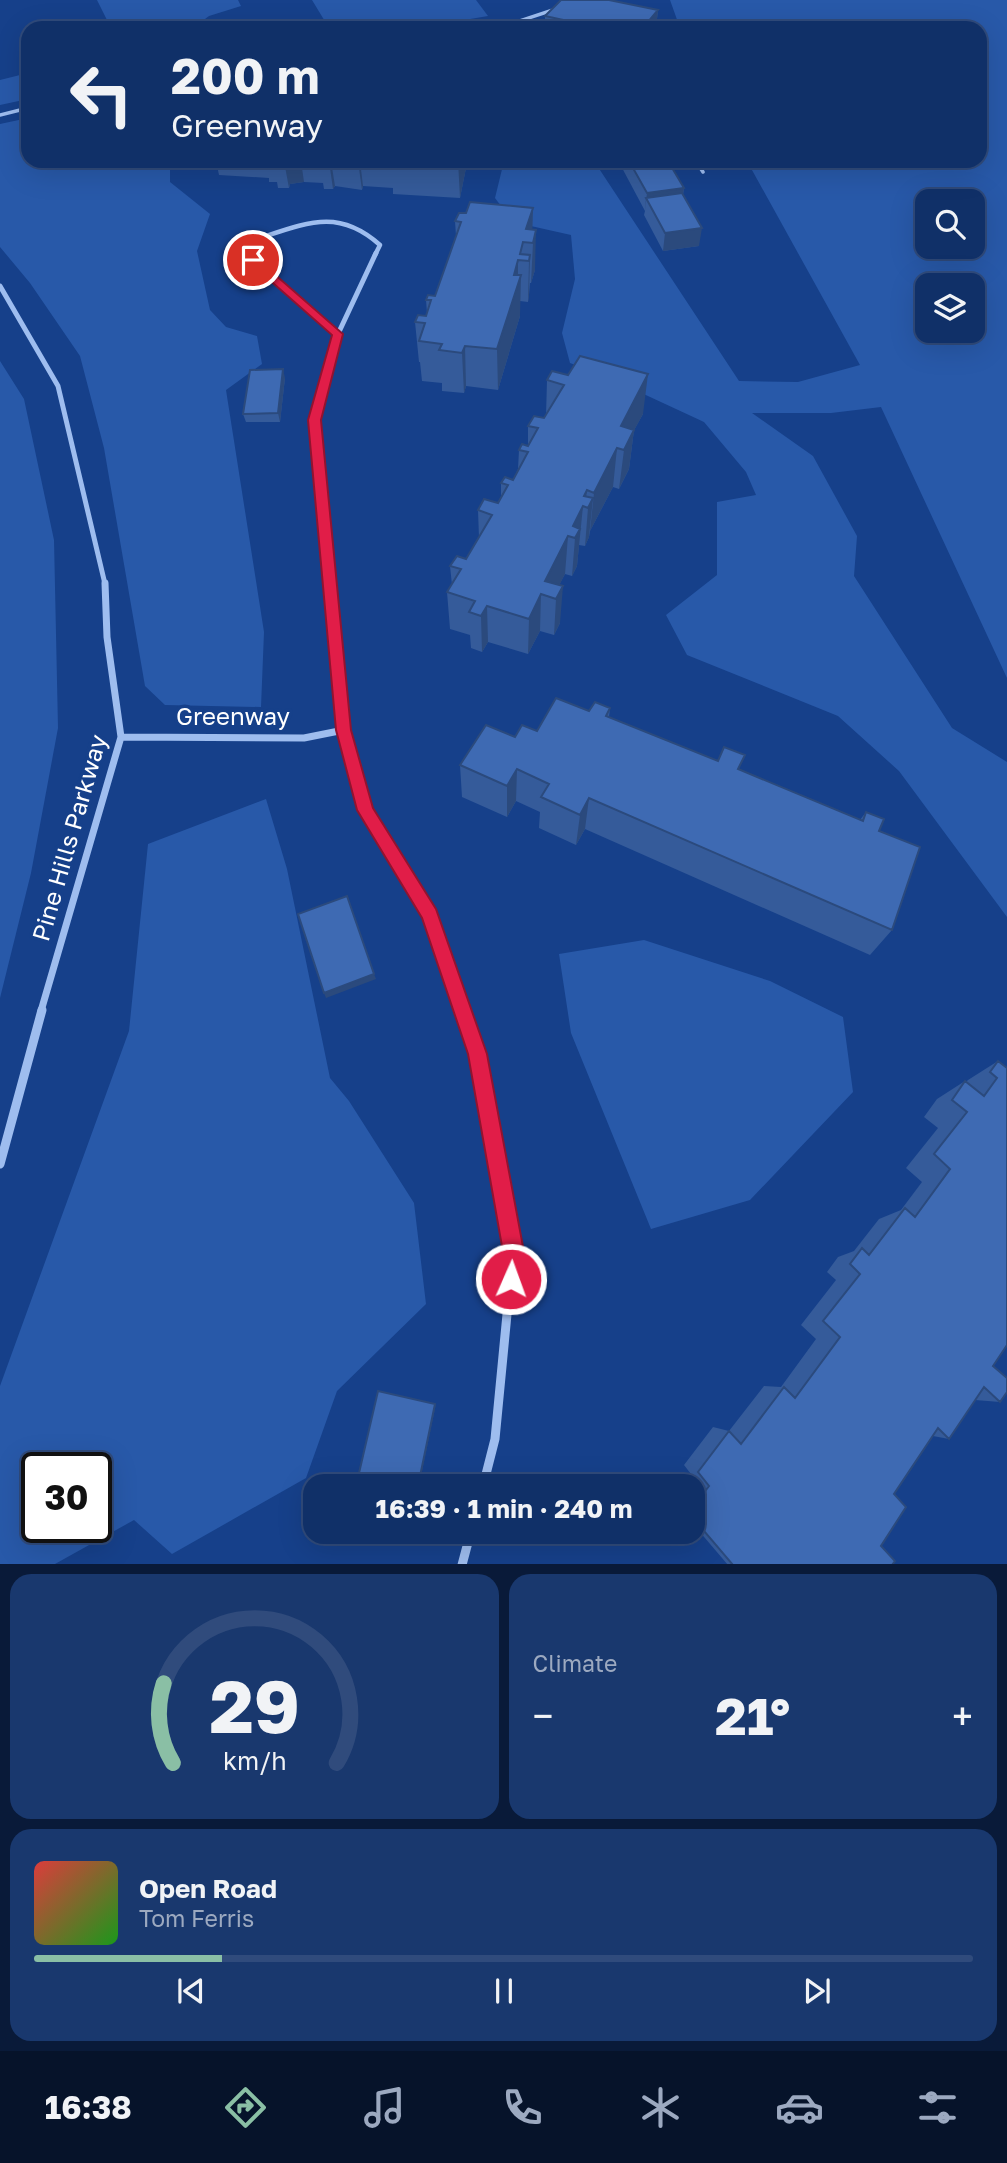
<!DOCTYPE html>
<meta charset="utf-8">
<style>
:root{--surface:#103068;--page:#19386e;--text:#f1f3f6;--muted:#9ca9c0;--line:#304b7c;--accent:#8abfa5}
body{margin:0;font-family:"Golos Text",sans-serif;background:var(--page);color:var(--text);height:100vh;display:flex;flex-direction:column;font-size:26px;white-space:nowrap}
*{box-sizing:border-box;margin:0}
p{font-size:23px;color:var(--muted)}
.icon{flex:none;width:38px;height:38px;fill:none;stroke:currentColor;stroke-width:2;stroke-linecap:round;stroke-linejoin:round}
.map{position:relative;height:1564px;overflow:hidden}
.side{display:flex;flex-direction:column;gap:10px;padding:10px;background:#091a39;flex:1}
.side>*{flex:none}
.top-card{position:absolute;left:21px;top:21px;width:966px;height:147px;border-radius:21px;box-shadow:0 7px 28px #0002,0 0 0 2px var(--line);background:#103068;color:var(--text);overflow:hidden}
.tools{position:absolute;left:915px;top:189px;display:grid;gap:14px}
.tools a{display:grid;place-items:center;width:70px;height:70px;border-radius:14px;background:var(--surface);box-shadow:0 7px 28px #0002,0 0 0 2px var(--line);font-size:35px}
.speed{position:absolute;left:21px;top:1452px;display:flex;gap:14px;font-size:35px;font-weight:700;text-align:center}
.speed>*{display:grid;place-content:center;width:91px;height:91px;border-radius:50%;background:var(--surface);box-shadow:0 7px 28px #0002,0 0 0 2px var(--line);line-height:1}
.speed .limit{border:4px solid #111;border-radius:10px;background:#fff;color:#111}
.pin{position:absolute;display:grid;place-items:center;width:60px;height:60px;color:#fff;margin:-30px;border:4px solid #fff;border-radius:50%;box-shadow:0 2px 7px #0007}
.me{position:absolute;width:77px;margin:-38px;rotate:2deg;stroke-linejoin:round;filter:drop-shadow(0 0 5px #0008)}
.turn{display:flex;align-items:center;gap:24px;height:147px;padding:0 35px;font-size:32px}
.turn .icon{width:91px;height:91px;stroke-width:2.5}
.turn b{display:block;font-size:49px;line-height:60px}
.big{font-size:52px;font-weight:700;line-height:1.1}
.side .tile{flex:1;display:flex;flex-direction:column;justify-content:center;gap:10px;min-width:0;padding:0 24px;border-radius:21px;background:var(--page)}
.side .dial{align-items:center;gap:0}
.dial svg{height:182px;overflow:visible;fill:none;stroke:var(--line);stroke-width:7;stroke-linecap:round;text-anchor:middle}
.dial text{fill:var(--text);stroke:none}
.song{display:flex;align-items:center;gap:21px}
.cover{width:84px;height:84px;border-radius:10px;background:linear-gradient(135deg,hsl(0 70% 55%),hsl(120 70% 35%))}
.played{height:7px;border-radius:4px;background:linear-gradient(90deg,var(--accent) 20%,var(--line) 20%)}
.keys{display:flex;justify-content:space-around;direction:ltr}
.heat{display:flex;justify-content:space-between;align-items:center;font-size:38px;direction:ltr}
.side .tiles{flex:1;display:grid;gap:10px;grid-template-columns:1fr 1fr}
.tile:last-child{grid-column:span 2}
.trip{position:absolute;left:303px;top:1474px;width:402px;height:70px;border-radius:21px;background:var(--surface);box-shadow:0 7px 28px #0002,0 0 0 2px var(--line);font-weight:700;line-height:70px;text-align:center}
.tabs{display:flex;height:112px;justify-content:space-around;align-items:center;background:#06132a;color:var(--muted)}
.tabs .icon{width:49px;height:49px}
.tabs .active{color:var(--accent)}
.tabs b{font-size:32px;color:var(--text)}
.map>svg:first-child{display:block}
</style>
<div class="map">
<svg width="1007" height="1565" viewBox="0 0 1007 1565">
<rect width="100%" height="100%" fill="#16408a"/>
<path fill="#2859a9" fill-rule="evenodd" d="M97,0H238L241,6L209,16L193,28H111Z
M312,0H476L488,16L417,28H329Z
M670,0H1007V678L881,407L831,413H752L813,456L857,536L854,576L952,728L1007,762V917L899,771L838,716L687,655L666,615L717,575V502L756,495L746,472L704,422L607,377L570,363L562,333L575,279L571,235L513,222L495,198L504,161H594L739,381L798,382L860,365L747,161H980V28H680ZM928,201H973V247H928ZM928,285H973V331H928Z
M28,73V99L0,105V80Z
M28,118V161H170V182L210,214L197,251L210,310L226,327L257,336L262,364L226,390L264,632L261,707L165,705L145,686L104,448L80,356L30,283L0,247V124Z
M0,361L24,399L54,540L58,728L31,873L0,998Z
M266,799L287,869L330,1078L349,1101L414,1203L426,1304L337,1391L306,1478L172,1554L134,1520L55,1564H0V1386L129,1031L148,844ZM37,1468H96V1528H37Z
M644,940L770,981L843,1017L853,1092L750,1200L651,1229L571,1033L559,954Z"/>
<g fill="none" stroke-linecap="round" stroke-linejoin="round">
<path stroke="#9ebdef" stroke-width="3.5" d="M498,28L556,9
M0,115L28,108
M696,161L703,172"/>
<path stroke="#9ebdef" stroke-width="4.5" d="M255,255L266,236C311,221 341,210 380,245L375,255"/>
<path stroke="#9ebdef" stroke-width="5" d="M256,253L252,260L338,334
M0,286L58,386L105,584
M338,334L376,253
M330,584L314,420L338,334"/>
<path stroke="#9ebdef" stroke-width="7" d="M344,730L366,810L430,915L463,1011
M121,737L304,738L344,730L330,583
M41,1011L121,737L107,637L105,583"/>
<path stroke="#9ebdef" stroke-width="9" d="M462,1010L477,1054L513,1252L495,1439L483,1486
M0,1164L42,1010
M462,1565L471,1531"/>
</g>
<path fill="#355b9a" d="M658,10L656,28H545V16Z
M216,161H466V168L460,198L393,194V188L363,186L362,190L335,186L333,189H324L323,183L304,182L290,184L289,188H278L277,182H269V178L219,175Z
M621,161H668L684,188L683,195L699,246L663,251L644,215L645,211L621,166Z
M533,208L532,229L535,270L531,283H530L529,295L528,302L520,301V316L498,390L466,386L464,393L442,391V383L422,381L420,362H419L415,322L426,316L427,313L426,300L435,296L456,236L455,221L466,213Z
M552,371L643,414L634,430L629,469L619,489L613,487L590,531L589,537L585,546L579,545L577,566L572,576L565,574L559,585L560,623L554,635L540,631L528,654L488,642L482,652L471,648L470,635L450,629L447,592L452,585L450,566L466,559L479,538L478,510L498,503L501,497V483L513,480L518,469L519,450L528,446V426L544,418L546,416L547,380Z
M285,378L280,422H246L243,414Z
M610,708L609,717L860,820L866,812L879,831L892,930L870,955L585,829L576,845L539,828L540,812L516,801L507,817L462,797L460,765L515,737L537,731L589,711Z
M998,1061L993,1366L1000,1402L975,1400L949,1439L933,1436L894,1494L881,1546L892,1565H728L693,1524V1486H688L694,1478L684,1465L713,1427L729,1431L764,1386L781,1387L816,1339L801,1325L836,1280L827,1272L838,1257L854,1251L879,1219L901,1210L922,1182L906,1168L938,1128L924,1117L937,1099L965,1081L966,1082L968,1080Z"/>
<path fill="#2b4a7d" d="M658,10L656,28H643Z
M284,161H301L304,182L290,184L289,188Z
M329,161H331L335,186L333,189Z
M358,161H360L363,186L362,190Z
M458,161H466V168L460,198Z
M684,188L681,206L646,198L645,211L647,193Z
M533,208L532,243L526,229Z
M702,228L699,246L663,251L665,233Z
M536,230L535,270L531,283L533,243Z
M530,255L529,295L528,302L529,261Z
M518,260V284L521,275L520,316L498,390L497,349Z
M465,346L466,386L464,393L462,353Z
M283,369L285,378L280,422L278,413Z
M648,374L643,414L631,436L634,430L629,469L619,489L624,450L621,426Z
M617,448L613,487L590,531L594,493Z
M587,490L585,507L583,506L577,566L572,576L575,538L573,526Z
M593,498L589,537L585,546L588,508Z
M568,536L565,574L553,598L545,581Z
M563,586L560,623L554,635L556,599Z
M541,594L540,631L528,654L529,619Z
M487,606L488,642L482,652L481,616Z
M517,769L516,801L507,817V786Z
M589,798L585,829L576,845L580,815Z
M374,974L376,979L326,998L324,993Z
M435,1404H436L419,1486H418Z"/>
<path fill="#3e6ab3" stroke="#2b4a7d" stroke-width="2" d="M561,0H609L658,10L643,28H600L545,16Z
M629,161H668L684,188L647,193Z
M682,193L702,228L665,233L646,198Z
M470,202L533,208L526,229L536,230L533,243L523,242L520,254L530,255L529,261L518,260L514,275H521L497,349L465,346L462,353L439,350L442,344L419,341L425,323L415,322L418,315L426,316L431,300H426L428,295L435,296L461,222L455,221L459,213H466Z
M580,356L648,374L621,426L634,430L624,450L617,448L594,493L587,490L584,496L593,498L588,508L583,506L573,526L580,529L575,538L568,536L545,581L563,586L556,599L541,594L529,619L487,606L481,616L469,612L475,601L447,592L461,569L450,566L457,556L466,559L492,515L478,510L484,499L498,503L508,485L501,483L505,477L513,480L528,452L519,450L522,444L528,446L538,428L528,426L534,416L544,418L564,385L547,380L552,371L568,375Z
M283,369L278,413L243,414L250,370Z
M556,698L589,711L595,702L610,708L606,716L718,761L724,747L745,755L738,769L863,821L866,812L884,819L879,831L920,847L892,930L589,798L580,815L541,797L549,784L517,769L507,786L460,765L486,725L515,737L522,725L537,731Z
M347,896L374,974L324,993L298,914Z
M998,1061L1007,1068V1345L993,1366L1007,1378V1392L1000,1402L984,1387L949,1439L938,1428L894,1494L906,1507L881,1546L895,1561L892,1565H733L693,1518V1507L709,1486L698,1472L729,1431L741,1444L784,1387L795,1398L840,1337L823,1321L860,1274L850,1264L862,1248L869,1255L905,1208L915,1217L950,1169L934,1154L967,1112L952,1100L965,1081L984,1096L997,1078L990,1072Z
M378,1391L435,1404L418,1486H356Z
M373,1531H409L407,1540Z"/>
<path fill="#e11d48" stroke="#92132f" stroke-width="2" d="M249,258H256L343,334L321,420L351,730L373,808L436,909L487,1054L524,1252L518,1286L511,1289L503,1286L500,1279L503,1252L468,1054L422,918L357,810L336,730L308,420L332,335L249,262Z"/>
<g text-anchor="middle" stroke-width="7" stroke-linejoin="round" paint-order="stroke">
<g font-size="24" fill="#fff" stroke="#16408a">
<text x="233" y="725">Greenway</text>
<text transform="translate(70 838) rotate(-74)" y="8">Pine Hills Parkway</text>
</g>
</g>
</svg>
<div class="tools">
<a><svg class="icon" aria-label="search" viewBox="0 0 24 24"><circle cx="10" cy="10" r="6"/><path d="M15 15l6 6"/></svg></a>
<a><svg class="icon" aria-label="layers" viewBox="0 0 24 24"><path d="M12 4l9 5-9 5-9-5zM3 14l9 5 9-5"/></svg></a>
</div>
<div class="speed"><div class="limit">30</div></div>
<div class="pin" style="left:253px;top:260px;background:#d93025"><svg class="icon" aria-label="arrive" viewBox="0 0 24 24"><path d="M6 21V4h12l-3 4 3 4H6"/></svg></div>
<svg class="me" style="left:511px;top:1279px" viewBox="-20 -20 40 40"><circle r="17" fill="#e11d48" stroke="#fff" stroke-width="3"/><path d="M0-11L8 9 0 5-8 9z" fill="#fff"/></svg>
<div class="trip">16:39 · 1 min · 240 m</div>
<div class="top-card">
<div class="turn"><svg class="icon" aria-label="left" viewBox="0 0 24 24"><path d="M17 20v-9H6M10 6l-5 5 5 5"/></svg><div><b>200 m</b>Greenway</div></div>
</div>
</div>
<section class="side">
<div class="tiles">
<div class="tile dial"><svg viewBox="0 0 100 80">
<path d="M14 69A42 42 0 1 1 86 69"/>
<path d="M14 69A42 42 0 0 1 10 34" stroke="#8abfa5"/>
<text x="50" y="56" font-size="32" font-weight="700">29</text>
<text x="50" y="72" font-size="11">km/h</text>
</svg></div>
<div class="tile"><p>Climate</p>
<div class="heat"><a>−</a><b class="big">21°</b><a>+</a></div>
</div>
<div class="tile">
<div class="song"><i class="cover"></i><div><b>Open Road</b><p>Tom Ferris</p></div></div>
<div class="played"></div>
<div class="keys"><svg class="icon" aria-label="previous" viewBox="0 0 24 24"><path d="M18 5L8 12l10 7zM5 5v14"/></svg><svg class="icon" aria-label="pause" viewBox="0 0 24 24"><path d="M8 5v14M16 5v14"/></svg><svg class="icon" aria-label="next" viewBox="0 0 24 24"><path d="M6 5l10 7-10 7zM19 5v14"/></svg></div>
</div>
</div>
</section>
<nav class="tabs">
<b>16:38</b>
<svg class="icon active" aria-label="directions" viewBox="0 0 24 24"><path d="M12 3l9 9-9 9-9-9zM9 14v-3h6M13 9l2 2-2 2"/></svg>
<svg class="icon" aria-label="music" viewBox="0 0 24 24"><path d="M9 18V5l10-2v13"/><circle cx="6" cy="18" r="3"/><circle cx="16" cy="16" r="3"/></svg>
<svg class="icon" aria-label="phone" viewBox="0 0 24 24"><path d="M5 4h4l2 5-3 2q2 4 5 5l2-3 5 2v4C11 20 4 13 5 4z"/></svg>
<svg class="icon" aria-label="climate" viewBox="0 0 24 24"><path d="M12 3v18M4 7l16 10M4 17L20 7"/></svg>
<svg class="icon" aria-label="car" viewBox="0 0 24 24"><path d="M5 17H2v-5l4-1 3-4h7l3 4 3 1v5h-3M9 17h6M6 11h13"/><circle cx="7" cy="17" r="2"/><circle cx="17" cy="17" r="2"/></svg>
<svg class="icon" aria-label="filters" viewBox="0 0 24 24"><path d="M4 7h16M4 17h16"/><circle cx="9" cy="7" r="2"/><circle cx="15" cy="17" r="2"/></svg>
</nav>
